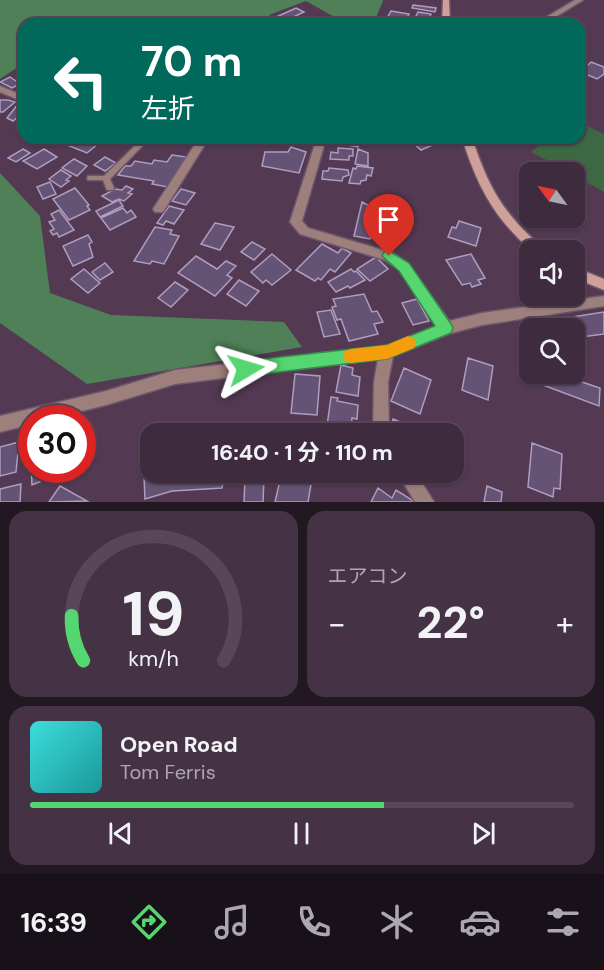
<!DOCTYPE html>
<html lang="ja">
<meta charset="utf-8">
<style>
:root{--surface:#3e2b3e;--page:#453345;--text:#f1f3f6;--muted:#ada7b0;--line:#574758;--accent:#55d671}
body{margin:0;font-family:"DM Sans","Noto Sans JP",sans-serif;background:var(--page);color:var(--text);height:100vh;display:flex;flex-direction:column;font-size:22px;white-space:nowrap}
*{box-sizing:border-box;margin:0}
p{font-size:20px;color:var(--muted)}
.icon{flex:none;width:33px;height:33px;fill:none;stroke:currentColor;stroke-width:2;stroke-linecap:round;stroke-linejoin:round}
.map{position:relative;height:502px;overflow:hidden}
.panel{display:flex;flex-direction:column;gap:9px;padding:9px;background:#221822;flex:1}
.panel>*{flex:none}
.banner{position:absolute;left:18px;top:18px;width:568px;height:126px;border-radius:18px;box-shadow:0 2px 4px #0004,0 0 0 2px var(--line);background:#00695c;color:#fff;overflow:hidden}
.needle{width:39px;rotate:303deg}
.buttons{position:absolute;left:519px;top:162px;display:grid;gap:12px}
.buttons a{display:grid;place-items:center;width:66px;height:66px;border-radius:12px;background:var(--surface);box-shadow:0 2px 4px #0004,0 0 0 2px var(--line);font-size:30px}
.speed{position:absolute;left:18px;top:405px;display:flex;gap:12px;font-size:30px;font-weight:700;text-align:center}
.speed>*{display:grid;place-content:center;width:78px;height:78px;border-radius:50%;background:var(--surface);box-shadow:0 2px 4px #0004,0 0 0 2px var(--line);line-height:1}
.speed .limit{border:9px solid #d22;background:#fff;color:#111}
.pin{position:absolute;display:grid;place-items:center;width:51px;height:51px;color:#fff;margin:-62px -26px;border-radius:50% 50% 50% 0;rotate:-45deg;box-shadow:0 0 6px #0007}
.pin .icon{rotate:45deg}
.me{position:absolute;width:66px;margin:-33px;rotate:83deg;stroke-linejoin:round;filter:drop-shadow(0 0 4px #0008)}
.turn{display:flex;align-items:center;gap:21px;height:126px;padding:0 24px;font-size:27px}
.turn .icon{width:78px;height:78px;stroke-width:2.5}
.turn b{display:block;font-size:42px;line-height:51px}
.big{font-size:45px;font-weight:700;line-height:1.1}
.panel .widget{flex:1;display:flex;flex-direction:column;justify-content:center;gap:9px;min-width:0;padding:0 21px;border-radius:18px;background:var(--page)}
.panel .dial{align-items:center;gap:0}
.dial svg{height:156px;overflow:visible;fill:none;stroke:var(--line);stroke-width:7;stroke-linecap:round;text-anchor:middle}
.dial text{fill:var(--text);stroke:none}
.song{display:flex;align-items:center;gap:18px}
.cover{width:72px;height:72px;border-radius:9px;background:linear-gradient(135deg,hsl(180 70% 55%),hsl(180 70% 35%))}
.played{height:6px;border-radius:3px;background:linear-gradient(90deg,var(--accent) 65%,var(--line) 65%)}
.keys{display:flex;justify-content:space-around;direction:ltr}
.heat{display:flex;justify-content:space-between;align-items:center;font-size:33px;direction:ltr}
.panel .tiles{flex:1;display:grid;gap:9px;grid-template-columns:1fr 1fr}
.widget:last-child{grid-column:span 2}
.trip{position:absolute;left:140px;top:423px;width:324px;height:60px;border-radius:18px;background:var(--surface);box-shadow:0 2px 4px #0004,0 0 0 2px var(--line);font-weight:700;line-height:60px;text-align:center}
.tabs{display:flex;height:96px;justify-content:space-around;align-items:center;background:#191119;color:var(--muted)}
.tabs .icon{width:42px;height:42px}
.tabs .current{color:var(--accent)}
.tabs b{font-size:27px;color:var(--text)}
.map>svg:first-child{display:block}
</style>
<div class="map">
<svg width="604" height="502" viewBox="0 0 604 502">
<rect width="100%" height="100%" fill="#533952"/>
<path fill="#3c6943" d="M581,123L604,134V192L575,176L574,172H569L531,152L548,138H580Z"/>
<path fill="#4f8057" d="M0,0H383V1L374,22L347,24L306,1L269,15L280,24H24V63L0,79Z
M0,173L40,216L50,293L111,315L284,322L302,347L87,384L0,323Z"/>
<path fill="#645374" stroke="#af9dc1" stroke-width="1.5" d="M413,5L436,8L435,12L412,8Z
M296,8L304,12L291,18L295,20L287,23L274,18Z
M391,11L409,14L406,20L408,21L407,24L384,23Z
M418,12L431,14L428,21L415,18Z
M591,62L604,67V74L597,79L581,72Z
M10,77L19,83L18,85L12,88L0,82Z
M0,100H8L15,102L3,112H0Z
M18,104H24V120L18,117L13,121L7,118Z
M75,138H100L96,142L99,143L87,153L67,145Z
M352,138L359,140L358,147L340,144L341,139L339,138Z
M412,138H433L430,139L435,144L421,150L412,142L415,141Z
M291,147L306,152L299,173L262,166L265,152H288Z
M338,148L353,149V156H349V160L330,159L331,152L338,153Z
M23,149L30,153L16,162L8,158Z
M44,149L57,157L37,169L23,161Z
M358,149L368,153V166L355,164Z
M172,155L186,157L168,187L152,184L154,181L118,175L125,166H131L135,161L152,164L154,160L167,162Z
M105,157L116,163L105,171L94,165Z
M74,159L87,166L77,176L62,168Z
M357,166L373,168L371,176L367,175L366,180L361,181L360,184L349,183L353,168L356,169Z
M329,168L348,170L349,175L343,177L342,181L322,179L323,171H328Z
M61,170L71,176L66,180L69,181L61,187L49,179Z
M50,182L56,194L43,199L37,187Z
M126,186L133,189L128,193L132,194L124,201L119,199L112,202L102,196L115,189L122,190Z
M75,188L89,205L87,206L90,210L69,220L53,199Z
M181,189L195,193L186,205L172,201Z
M119,200L123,206L100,217L96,211Z
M362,202L377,210L374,214L369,212V214L379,219L376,222L371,221V225H373L370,239L354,236Z
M169,206L184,210L174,224L166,221L163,225L157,223Z
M123,208L127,213L131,210L136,217L110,230L101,218Z
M59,210L74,230L59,237L57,233L53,235L50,231L54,229L49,222L55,220L51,214Z
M459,221L481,228L476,246L448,237L452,227L456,228Z
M215,223L234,227L220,250L201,244Z
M155,227L172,230L170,234L179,236L164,264L152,261L150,264L134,261Z
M88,235L92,242L89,244L93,257L73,266L63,246Z
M252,242L265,249L254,260L241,252Z
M322,244L338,253L342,248L351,253L335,272L330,269L321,280L318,278L315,281L296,270Z
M272,254L291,270L272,285L266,280L263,283L251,272Z
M471,254L485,278L478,280L481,284L472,287L470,283L462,285L446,260Z
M196,256L217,269L226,261L236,266L227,275L232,278L215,296L178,273Z
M376,257L388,269L370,281L357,269Z
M105,263L113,272L100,280L92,272Z
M84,269L100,283L88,293L71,279Z
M351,269L354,272L356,271L365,280L350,288L348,286L336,292L328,282Z
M239,280L259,291L246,306L227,294Z
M175,282L188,290L171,307L158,298Z
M364,294L372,312L377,311L383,322L374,324L378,334L349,341L341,319L337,320L332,307L336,306L333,299Z
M417,299L429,321L413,325L402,303Z
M331,310L340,334L324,337L317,312Z
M604,312V334L574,338V328H561L559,319Z
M574,346L584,349L583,359L574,356Z
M468,358L493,366L488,400L462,390Z
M341,365L353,368L352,375L360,377L358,396L336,392Z
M404,368L431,380L420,414L391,401Z
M295,374L320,376L317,415L291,413Z
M533,374H558L600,388L599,406L532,381Z
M331,397L338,398L337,401L358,405L357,419L352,418L351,430L327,426Z
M393,419L429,434H397L390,430Z
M240,424V434H205V429Z
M19,442L16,472L0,476V447Z
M532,443L562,454L560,489L554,488L553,497L528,487Z
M30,448L32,470H52V477L32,485Z
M160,472H224L222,488L172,491L145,499L144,477Z
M282,472L313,473L308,502H275Z
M245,478H264L263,502H244Z
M21,484L20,502H0V489Z
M60,486L87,501L49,502Z
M487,486L502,492L501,502H484Z
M378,488L392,498L396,490L415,502H371Z"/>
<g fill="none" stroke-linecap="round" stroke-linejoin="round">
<defs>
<path id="lane" d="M143,138H150L110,179L114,188L113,190H107L103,180H88L87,178L88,176H104Z"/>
<path id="street" d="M575,0H583L544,24H535Z
M0,86L24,96V102L0,92Z
M199,138H330L325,142L302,221L308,228L393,253L408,264L449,321L482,313L604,296V306L482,325L448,334L393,356L388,382L389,434H373L374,382L378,359L175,384L106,405L53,418H32V424L0,432V416L106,391L175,370L387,346L437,326L400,270L385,260L300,234L290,222L315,144L207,141L163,212H155L153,209L155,206Z
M397,472H415L434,502H415Z"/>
<path id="secondary" d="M443,0H449L450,24H442Z
M462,138H472C489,188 502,212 542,247L544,250H531C493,217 477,185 462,138Z
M574,267L604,279V290L574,278Z"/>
</defs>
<use href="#lane" stroke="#6e566d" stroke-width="3"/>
<use href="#street" stroke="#6e566d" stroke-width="3"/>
<use href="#secondary" stroke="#6e566d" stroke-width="3"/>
<use href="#lane" fill="#9d7f7b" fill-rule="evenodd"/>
<use href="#street" fill="#9d7f7b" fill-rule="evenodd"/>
<use href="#secondary" fill="#cfa099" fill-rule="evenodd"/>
</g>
<path fill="#55d671" stroke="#378b49" stroke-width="1.5" d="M389,251L409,263L451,324L453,328L451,333L387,359L246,376L240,374L238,369L240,363L246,361L387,345L435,326L399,271L382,256L384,252Z"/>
<path fill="#f59e0b" d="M408,336L414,338L416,343L414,348L387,359L351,363L345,361L343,356L345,351L351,349L387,345Z"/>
</svg>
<div class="buttons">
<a><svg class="needle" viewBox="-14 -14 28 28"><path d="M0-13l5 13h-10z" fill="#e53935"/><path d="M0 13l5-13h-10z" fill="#ada7b0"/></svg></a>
<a><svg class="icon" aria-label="sound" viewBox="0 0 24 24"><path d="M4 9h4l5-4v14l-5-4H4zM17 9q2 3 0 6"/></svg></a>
<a><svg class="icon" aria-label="search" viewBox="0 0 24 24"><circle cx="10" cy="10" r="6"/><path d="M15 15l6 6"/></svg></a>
</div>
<div class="speed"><div class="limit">30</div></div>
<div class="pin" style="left:389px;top:256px;background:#d93025"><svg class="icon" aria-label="arrive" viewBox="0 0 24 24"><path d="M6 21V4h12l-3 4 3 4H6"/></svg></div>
<svg class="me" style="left:246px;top:369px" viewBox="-20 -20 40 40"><path d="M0-17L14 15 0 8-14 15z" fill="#55d671" stroke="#fff" stroke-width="4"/></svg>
<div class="trip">16:40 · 1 分 · 110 m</div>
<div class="banner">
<div class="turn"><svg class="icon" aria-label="left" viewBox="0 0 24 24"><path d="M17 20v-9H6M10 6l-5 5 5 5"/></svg><div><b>70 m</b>左折</div></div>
</div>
</div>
<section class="panel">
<div class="tiles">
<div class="widget dial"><svg viewBox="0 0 100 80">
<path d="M14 69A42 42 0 1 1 86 69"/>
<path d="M14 69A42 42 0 0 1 8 46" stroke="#55d671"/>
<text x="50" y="56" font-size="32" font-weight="700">19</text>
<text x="50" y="72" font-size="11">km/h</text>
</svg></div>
<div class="widget"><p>エアコン</p>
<div class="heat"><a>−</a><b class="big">22°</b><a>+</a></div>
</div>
<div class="widget">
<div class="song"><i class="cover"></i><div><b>Open Road</b><p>Tom Ferris</p></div></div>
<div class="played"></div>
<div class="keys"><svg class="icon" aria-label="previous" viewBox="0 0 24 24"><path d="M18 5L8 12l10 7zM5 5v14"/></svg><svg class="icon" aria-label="pause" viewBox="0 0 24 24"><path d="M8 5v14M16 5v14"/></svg><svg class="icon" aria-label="next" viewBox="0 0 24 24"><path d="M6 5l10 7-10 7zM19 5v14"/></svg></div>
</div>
</div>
</section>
<nav class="tabs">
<b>16:39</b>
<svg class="icon current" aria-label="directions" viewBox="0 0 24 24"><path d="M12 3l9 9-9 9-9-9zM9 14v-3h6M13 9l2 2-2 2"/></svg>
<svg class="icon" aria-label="music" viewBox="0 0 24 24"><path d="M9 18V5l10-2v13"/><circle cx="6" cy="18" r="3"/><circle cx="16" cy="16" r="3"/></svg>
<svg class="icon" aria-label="phone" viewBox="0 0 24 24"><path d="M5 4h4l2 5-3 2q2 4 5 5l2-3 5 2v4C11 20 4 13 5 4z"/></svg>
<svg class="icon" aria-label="climate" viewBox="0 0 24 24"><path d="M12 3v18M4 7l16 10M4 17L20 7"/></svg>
<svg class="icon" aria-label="car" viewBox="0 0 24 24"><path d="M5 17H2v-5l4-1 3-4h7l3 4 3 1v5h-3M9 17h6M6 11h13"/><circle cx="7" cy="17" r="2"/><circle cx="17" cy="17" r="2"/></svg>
<svg class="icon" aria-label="filters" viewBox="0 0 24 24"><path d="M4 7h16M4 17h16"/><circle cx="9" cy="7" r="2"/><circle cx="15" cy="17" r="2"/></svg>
</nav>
